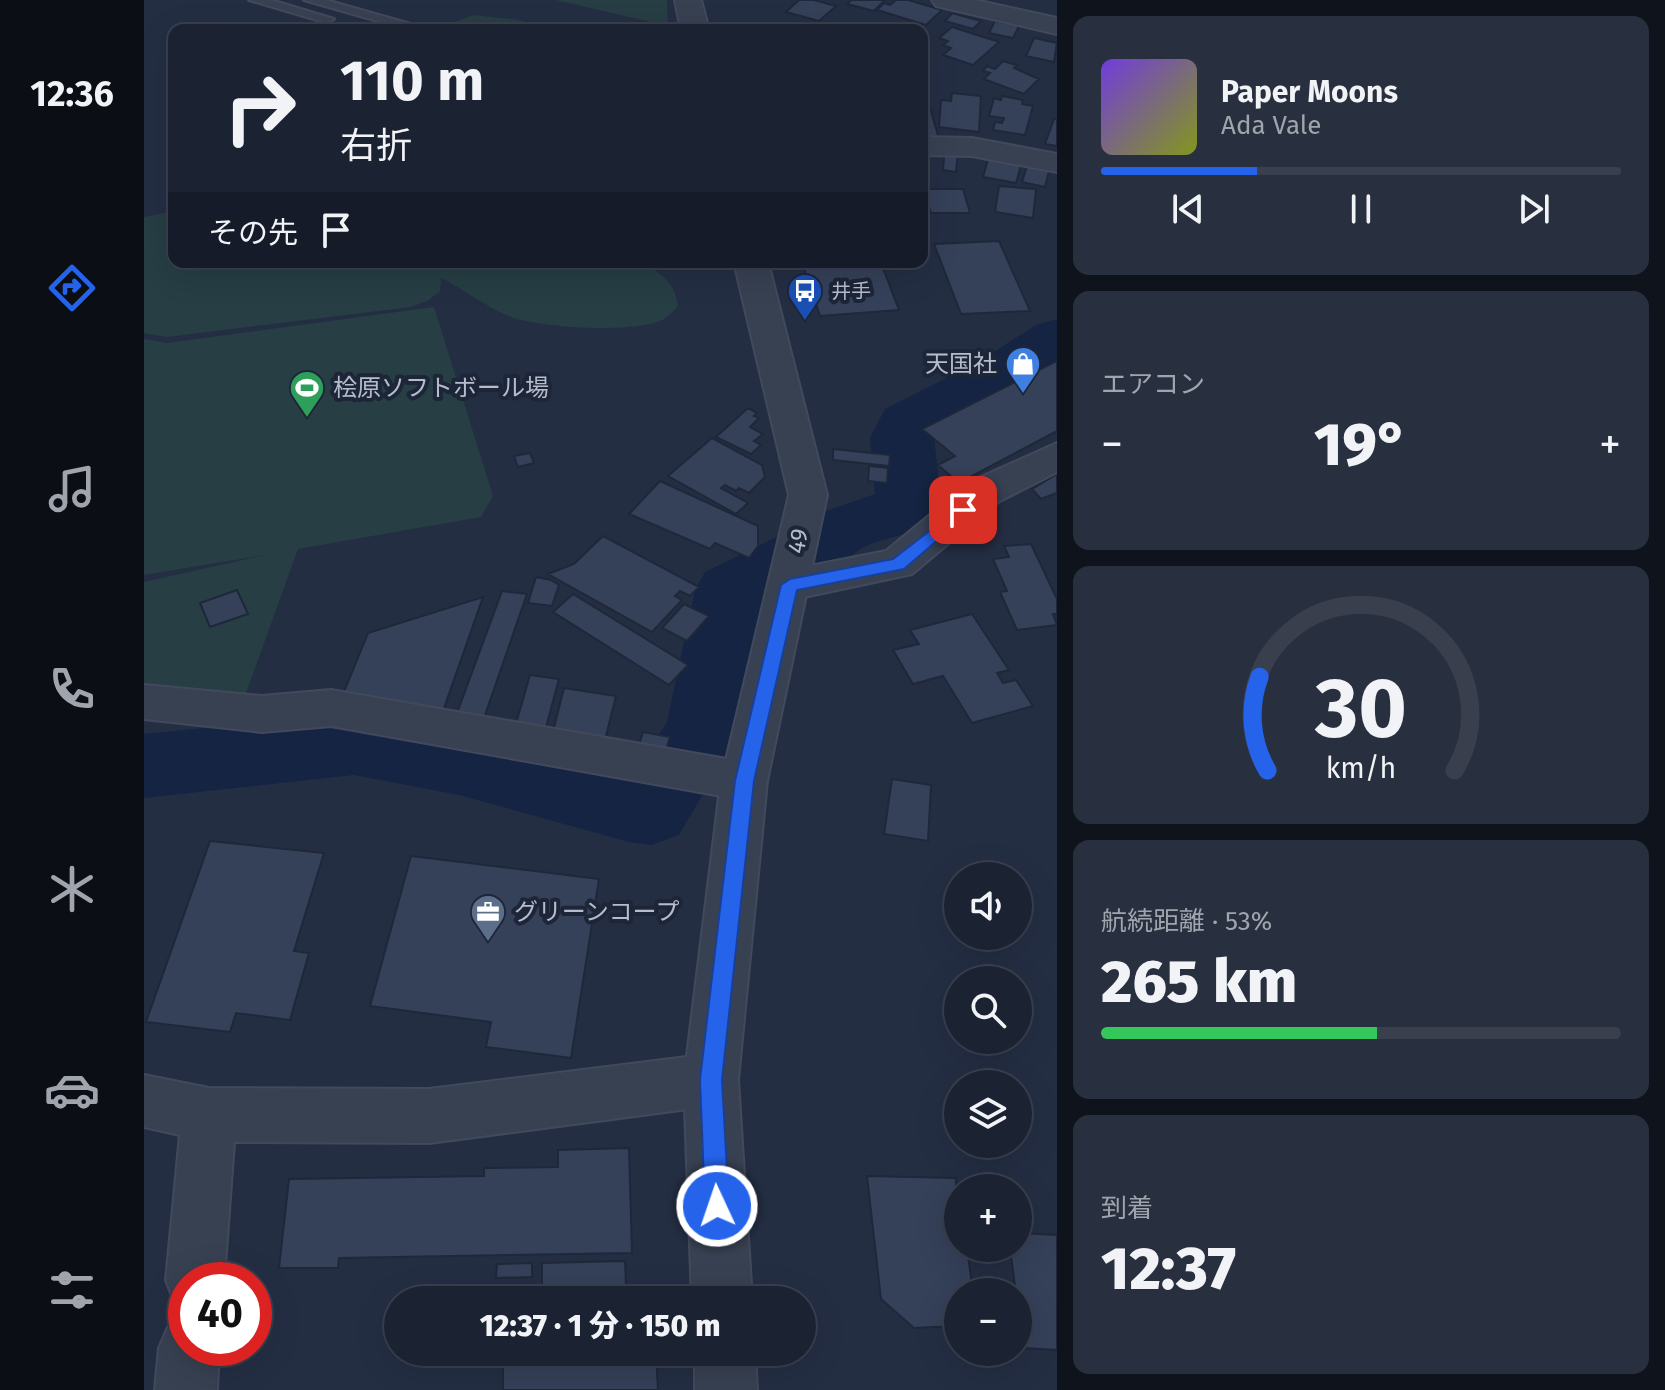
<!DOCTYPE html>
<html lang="ja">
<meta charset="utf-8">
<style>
:root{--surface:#1b2232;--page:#282f3e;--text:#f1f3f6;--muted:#a0a4ac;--line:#393f4d;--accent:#2563eb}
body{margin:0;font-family:"Fira Sans","Noto Sans JP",sans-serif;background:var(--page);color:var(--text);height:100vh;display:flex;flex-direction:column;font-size:30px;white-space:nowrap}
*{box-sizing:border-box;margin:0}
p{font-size:26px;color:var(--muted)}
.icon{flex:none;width:44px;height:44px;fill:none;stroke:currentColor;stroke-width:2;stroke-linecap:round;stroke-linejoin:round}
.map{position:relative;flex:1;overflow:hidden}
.sheet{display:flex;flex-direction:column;gap:16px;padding:16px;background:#0f131c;width:608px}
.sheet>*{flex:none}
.top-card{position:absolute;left:24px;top:24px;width:760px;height:244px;border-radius:16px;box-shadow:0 8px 32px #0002,0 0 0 2px var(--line);background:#1b2232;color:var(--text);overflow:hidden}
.buttons{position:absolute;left:800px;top:862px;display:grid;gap:16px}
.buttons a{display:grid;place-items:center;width:88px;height:88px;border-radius:50%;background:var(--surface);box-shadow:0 8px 32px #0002,0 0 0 2px var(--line);font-size:40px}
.speed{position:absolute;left:24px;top:1262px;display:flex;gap:16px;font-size:40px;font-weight:700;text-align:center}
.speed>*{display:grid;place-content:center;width:104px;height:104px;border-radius:50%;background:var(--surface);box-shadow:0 8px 32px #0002,0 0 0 2px var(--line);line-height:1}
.speed .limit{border:12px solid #d22;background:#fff;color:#111}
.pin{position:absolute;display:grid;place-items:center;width:68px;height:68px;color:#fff;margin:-34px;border-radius:16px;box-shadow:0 4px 12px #0006}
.me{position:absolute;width:88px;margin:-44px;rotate:357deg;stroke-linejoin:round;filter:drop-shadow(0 0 6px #0008)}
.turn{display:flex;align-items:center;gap:28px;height:168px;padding:0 40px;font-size:36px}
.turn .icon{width:104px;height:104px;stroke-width:2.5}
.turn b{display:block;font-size:56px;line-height:68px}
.then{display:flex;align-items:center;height:76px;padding:0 40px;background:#0003;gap:16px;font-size:30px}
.big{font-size:60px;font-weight:800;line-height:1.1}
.sheet .card{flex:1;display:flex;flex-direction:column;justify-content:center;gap:12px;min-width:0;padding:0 28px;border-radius:16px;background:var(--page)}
.sheet .dial{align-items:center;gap:0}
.dial svg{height:208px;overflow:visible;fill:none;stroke:var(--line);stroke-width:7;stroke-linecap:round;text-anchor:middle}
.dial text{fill:var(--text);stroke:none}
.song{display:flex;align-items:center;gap:24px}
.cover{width:96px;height:96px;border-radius:12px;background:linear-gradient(135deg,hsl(260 70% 55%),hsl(70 70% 35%))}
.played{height:8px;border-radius:4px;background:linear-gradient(90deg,var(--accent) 30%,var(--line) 30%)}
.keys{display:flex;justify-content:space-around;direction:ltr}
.heat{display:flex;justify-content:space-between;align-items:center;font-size:44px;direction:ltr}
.charge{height:12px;border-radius:6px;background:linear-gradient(90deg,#34c759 53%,var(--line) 0)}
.trip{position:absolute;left:240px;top:1286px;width:432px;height:80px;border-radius:40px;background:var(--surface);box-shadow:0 8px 32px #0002,0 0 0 2px var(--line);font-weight:800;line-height:80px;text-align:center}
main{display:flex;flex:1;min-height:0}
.tabs{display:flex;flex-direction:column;width:144px;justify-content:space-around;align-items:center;background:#0b0e14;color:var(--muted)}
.tabs .icon{width:56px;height:56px}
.tabs .current{color:var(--accent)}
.tabs b{font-size:36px;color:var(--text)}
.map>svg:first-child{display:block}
</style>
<main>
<nav class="tabs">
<b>12:36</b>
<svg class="icon current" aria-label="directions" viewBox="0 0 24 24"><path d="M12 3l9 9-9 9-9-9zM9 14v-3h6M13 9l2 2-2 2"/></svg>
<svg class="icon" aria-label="music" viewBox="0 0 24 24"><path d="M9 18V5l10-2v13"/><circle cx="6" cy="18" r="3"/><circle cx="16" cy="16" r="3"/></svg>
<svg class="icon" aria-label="phone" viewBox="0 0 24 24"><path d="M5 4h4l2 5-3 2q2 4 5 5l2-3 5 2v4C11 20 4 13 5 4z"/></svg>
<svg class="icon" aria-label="climate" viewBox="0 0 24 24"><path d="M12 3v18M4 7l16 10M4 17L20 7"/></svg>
<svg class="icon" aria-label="car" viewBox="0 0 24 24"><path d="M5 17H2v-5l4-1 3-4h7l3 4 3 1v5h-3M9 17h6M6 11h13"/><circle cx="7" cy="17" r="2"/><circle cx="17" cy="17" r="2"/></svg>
<svg class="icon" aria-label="filters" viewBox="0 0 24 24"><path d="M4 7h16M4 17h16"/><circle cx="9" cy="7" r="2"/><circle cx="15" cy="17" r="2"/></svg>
</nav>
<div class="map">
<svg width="913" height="1390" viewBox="0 0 913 1390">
<rect width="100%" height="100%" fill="#242e43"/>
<path fill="#263e44" d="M412,0H523L524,26Z
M329,15L375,20L406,30H316L308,23Z
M30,211V262H499C518,275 531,282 534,306C530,310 525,316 520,319C493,334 397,328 367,317C342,307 321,290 297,278L296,291L285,300L267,307L23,337L0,333V217Z
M290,307L349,496L337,517L154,549L98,704L0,693V582L121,555L0,575V339L23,343Z"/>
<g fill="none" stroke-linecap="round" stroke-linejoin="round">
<path fill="#152442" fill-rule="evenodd" d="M913,319V365L876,390L790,436L798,511L788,528C766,534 718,540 705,559L618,604L597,729L535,835L507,845L485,842L315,795L210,775L0,798V734L210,713L315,733L487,776L523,722L551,590L561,572L657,525L662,518L731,494L726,438L741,409L834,362L892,325Z"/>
</g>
<path fill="#354159" stroke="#1f273a" stroke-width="2" d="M655,0H670L692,6L675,21L642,12Z
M707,0H741L730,11L703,4Z
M752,0H764L798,10L782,25L733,10L740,3L746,5Z
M808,13L837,21L829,29L801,21Z
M851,21L875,26L869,38L845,33Z
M808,27L855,42L829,65L799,55L807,48L799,45L804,41L795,38Z
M890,38L913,43L910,62L882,56Z
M859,61L873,65L870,68L895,79L880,94L840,79L846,73L839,71L843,66L851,69Z
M808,93L837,96L835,132L795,127L797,100L807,101Z
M858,96L879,100L878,104L889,106L881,135L849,130L851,122L858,123L860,118L845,116L850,98L857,100Z
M778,111H787L795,139L778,138Z
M910,119H913V146L901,144Z
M794,150L814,152L812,172L799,170L800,156H793Z
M845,156L878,162L872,183L839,177Z
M884,163L906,167L901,187L878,182Z
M855,186L892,189L889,218L851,212Z
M778,189H819L826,213H787L784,204L778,205Z
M855,241L886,311L817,314L790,244Z
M658,262H697L698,265L737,263L755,310L676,316Z
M913,361V431L815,483L794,465L811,456L778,429Z
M604,408L613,413L610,416L615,418L606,427L619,434L610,441L617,445L607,454L572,437Z
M568,438L618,465L621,477L605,493L595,488L592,491L581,485L577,488L604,503L592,514L524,476Z
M689,449L746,455L745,466L689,460Z
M386,453L390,463L374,467L370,456Z
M725,466L744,468L743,483L724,481Z
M913,474V493L897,499L888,489Z
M516,481L614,526V546L605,558L571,543L566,549L485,514Z
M459,536L555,587L546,596L536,591L531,596L538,600L508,632L404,574L430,564Z
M887,544L913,599V614H909L913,625L873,630L856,592L863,591L849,559L865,557L860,546Z
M392,577L407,580L415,585L408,606L384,603Z
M93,590L104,614L66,627L56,603Z
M358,591L383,594L340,718L313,713Z
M429,594L544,665L525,685L409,612Z
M339,597L299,711L199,694L224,633Z
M540,604L565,616L543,641L518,628Z
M828,614L865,670L853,673L859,683L872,680L889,706L828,723L799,676L769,684L749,650L775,644L766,630Z
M386,675L415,679L401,731L371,727Z
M420,688L472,696L461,740L409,731Z
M499,732L526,737L522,750L495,745Z
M748,779L787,785L784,841L740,834Z
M66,841L180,853L150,951L165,953L146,1020L92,1013L86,1032L2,1022Z
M267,856L455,879L427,1058L342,1047L347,1022L226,1006Z
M485,1148L488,1253L195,1258L194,1268H135L145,1179L340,1176V1168L414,1167V1150Z
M723,1176L812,1178L814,1248H823L829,1292H814V1326L770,1328L737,1299Z
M874,1233L913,1235V1350L879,1348L866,1248H874Z
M481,1261L482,1286L398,1287V1263Z
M388,1263V1277L352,1278L353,1264Z
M509,1296V1300H387Z
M359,1352H512L514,1390H359Z"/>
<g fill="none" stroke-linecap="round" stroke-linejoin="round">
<defs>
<path id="service" d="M105,0H127L190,19L183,23Z
M160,0H182L288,30H265Z"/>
<path id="minor" d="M788,0H831L913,18V34L792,6Z
M778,137L828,138L913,154V172L828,156L778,155Z
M913,443V472L854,502L768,574L646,600L631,596L625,585L631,574L646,570L742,551L826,482Z
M0,685L118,696L187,690L600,762L616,768L623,781L616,794L600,800L187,726L118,732L0,719Z
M567,1054L586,1062L594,1080L586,1098L567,1106L285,1143L90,1142L80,1280H42V1306L30,1301L22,1280L36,1135L0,1127V1075L65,1088L285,1089Z
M42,1319V1348H75L73,1390H11L15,1348L24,1327Z"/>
<path id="tertiary" d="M531,0H557L565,30H537Z
M590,262H624L683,495L623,781L594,1080L608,1300H548L540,1080L577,781L645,495Z
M551,1352H611L613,1390H551Z"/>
</defs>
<use href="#service" stroke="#42495c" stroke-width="4"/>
<use href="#minor" stroke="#42495c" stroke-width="4"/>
<use href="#tertiary" stroke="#42495c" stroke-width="4"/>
<use href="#service" fill="#384152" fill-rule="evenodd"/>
<use href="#minor" fill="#384152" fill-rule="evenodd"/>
<use href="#tertiary" fill="#384152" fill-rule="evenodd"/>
</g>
<path fill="#2563eb" stroke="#184099" stroke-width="2" d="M819,505L827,510L824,514L760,569L653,590L610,781L578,1080L585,1206L582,1214L573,1217L565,1214L561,1206L556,1080L591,781L637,585L646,579L749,559Z"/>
<defs>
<symbol id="bus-pin" viewBox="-11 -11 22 30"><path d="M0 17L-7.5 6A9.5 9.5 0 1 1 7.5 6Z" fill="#1a4fb4" stroke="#1d2538"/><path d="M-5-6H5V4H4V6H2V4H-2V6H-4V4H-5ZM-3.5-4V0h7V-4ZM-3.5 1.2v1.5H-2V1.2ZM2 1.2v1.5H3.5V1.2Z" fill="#fff"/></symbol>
<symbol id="shop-pin" viewBox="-11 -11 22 30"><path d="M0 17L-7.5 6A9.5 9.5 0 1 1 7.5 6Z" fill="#3f7fe0" stroke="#1d2538"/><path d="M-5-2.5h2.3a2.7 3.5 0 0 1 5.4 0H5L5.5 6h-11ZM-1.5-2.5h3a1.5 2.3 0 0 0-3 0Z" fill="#fff"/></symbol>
<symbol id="stadium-pin" viewBox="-11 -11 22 30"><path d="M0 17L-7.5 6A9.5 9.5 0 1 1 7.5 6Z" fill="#2e9e5b" stroke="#1d2538"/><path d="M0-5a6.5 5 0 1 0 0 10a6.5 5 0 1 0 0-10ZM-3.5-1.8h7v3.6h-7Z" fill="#fff"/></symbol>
<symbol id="office-pin" viewBox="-11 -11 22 30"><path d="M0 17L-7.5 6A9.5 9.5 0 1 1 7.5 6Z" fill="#5c6f8a" stroke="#1d2538"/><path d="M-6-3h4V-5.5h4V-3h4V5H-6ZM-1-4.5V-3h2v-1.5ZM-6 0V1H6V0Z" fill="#fff"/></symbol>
</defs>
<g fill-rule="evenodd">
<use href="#bus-pin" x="641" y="271" width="40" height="54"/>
<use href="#shop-pin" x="859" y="344" width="40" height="54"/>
<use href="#stadium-pin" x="143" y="368" width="40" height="54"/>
<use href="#office-pin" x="324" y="892" width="40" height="54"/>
</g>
<g text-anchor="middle" stroke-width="8" stroke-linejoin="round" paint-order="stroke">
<g font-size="20" fill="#b5bccc" stroke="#1d2538" text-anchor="start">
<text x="687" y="298">井手</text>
</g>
<g font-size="24" fill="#b5bccc" stroke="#1d2538" text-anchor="start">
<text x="853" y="372" text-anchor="end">天国社</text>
<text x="189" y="396">桧原ソフトボール場</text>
<text x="370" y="920">グリーンコープ</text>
</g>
<g font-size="24" fill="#b5bccc" stroke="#1d2538">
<text transform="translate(654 541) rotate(-79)" y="8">49</text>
</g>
</g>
</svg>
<div class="buttons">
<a><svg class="icon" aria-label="sound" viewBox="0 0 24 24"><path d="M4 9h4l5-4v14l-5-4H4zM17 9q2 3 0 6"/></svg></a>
<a><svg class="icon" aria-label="search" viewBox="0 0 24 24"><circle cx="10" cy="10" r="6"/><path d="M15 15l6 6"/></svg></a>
<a><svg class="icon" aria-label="layers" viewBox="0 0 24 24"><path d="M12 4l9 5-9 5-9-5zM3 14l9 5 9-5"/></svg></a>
<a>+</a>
<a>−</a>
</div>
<div class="speed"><div class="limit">40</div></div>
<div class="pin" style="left:819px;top:510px;background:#d93025"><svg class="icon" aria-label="arrive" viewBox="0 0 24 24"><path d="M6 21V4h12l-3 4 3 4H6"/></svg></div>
<svg class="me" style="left:573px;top:1206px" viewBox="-20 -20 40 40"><circle r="17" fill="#2563eb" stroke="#fff" stroke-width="3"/><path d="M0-11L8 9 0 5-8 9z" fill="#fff"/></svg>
<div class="trip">12:37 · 1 分 · 150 m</div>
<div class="top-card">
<div class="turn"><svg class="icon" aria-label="right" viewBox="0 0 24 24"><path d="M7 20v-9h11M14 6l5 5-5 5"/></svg><div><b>110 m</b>右折</div></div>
<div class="then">その先<svg class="icon" aria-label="arrive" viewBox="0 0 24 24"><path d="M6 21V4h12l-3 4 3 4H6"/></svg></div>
</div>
</div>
<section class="sheet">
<div class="card">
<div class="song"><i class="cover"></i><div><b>Paper Moons</b><p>Ada Vale</p></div></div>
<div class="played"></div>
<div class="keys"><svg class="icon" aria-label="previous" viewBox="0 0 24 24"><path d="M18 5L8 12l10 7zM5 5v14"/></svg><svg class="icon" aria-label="pause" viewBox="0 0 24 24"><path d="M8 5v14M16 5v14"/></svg><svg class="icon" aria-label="next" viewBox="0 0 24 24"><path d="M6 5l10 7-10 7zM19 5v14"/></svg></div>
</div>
<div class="card"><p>エアコン</p>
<div class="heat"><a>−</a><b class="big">19°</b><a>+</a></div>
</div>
<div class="card dial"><svg viewBox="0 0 100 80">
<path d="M14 69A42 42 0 1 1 86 69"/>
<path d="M14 69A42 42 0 0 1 11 33" stroke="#2563eb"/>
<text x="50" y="56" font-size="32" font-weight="700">30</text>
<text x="50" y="72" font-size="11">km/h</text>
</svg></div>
<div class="card"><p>航続距離 · 53%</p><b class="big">265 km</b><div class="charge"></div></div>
<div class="card"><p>到着</p><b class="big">12:37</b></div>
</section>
</main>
